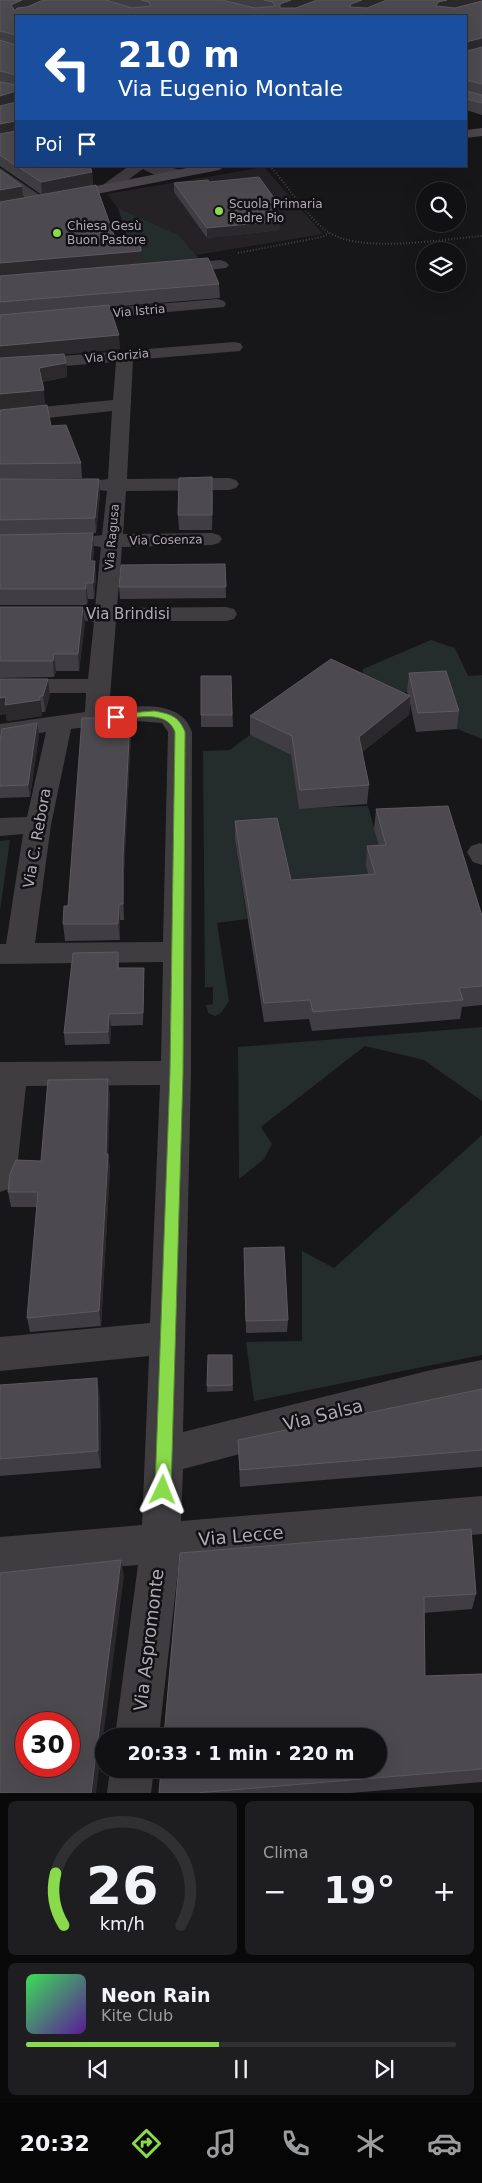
<!DOCTYPE html>
<html lang="it">
<meta charset="utf-8">
<style>
:root{--surface:#111012;--page:#1e1e20;--text:#f1f3f6;--muted:#9c9d9f;--line:#303032;--accent:#8adb4b}
body{margin:0;font-family:"DejaVu Sans",sans-serif;background:var(--page);color:var(--text);height:100vh;display:flex;flex-direction:column;font-size:19px;white-space:nowrap}
*{box-sizing:border-box;margin:0}
p{font-size:16px;color:var(--muted)}
.icon{flex:none;width:28px;height:28px;fill:none;stroke:currentColor;stroke-width:2;stroke-linecap:round;stroke-linejoin:round}
.map{position:relative;height:1793px;overflow:hidden}
.panel{display:flex;flex-direction:column;gap:8px;padding:8px;background:#09090a;flex:1}
.panel>*{flex:none}
.guide{position:absolute;left:15px;top:15px;width:452px;height:152px;border-radius:0px;box-shadow:0 5px 20px #0002,0 0 0 1px var(--line);background:#1a4fa0;color:#fff;overflow:hidden}
.tools{position:absolute;left:416px;top:182px;display:grid;gap:10px}
.tools a{display:grid;place-items:center;width:50px;height:50px;border-radius:50%;background:var(--surface);box-shadow:0 5px 20px #0002,0 0 0 1px var(--line);font-size:25px}
.speed{position:absolute;left:15px;top:1712px;display:flex;gap:10px;font-size:25px;font-weight:700;text-align:center}
.speed>*{display:grid;place-content:center;width:65px;height:65px;border-radius:50%;background:var(--surface);box-shadow:0 5px 20px #0002,0 0 0 1px var(--line);line-height:1}
.speed .limit{border:8px solid #d22;background:#fff;color:#111}
.pin{position:absolute;display:grid;place-items:center;width:42px;height:42px;color:#fff;margin:-21px;border-radius:10px;box-shadow:0 2px 8px #0006}
.me{position:absolute;width:55px;margin:-28px;rotate:2deg;stroke-linejoin:round;filter:drop-shadow(0 0 4px #0008)}
.turn{display:flex;align-items:center;gap:18px;height:105px;padding:0 20px;font-size:22px}
.turn .icon{width:65px;height:65px;stroke-width:2.5}
.turn b{display:block;font-size:35px;line-height:42px}
.then{display:flex;align-items:center;height:48px;padding:0 20px;background:#0003;gap:10px;font-size:19px}
.big{font-size:38px;font-weight:700;line-height:1.1}
.panel .tile{flex:1;display:flex;flex-direction:column;justify-content:center;gap:8px;min-width:0;padding:0 18px;border-radius:8px;background:var(--page)}
.panel .dial{align-items:center;gap:0}
.dial svg{height:130px;overflow:visible;fill:none;stroke:var(--line);stroke-width:7;stroke-linecap:round;text-anchor:middle}
.dial text{fill:var(--text);stroke:none}
.song{display:flex;align-items:center;gap:15px}
.cover{width:60px;height:60px;border-radius:8px;background:linear-gradient(135deg,hsl(130 70% 55%),hsl(270 70% 35%))}
.played{height:5px;border-radius:2px;background:linear-gradient(90deg,var(--accent) 45%,var(--line) 45%)}
.keys{display:flex;justify-content:space-around;direction:ltr}
.heat{display:flex;justify-content:space-between;align-items:center;font-size:28px;direction:ltr}
.panel .tiles{flex:1;display:grid;gap:8px;grid-template-columns:1fr 1fr}
.tile:last-child{grid-column:span 2}
.trip{position:absolute;left:95px;top:1728px;width:292px;height:50px;border-radius:25px;background:var(--surface);box-shadow:0 5px 20px #0002,0 0 0 1px var(--line);font-weight:700;line-height:50px;text-align:center}
.dock{display:flex;height:80px;justify-content:space-around;align-items:center;background:#070607;color:var(--muted)}
.dock .icon{width:35px;height:35px}
.dock .on{color:var(--accent)}
.dock b{font-size:22px;color:var(--text)}
.map>svg:first-child{display:block}
</style>
<div class="map">
<svg width="482" height="1793" viewBox="0 0 482 1793">
<rect width="100%" height="100%" fill="#171618"/>
<path fill="#242224" d="M264,167L323,234L196,255L179,235L118,208L107,194Z"/>
<path fill="#252c2c" d="M118,208L179,235L201,261L136,265Z
M431,640L455,648L468,676L482,675V739L457,729L443,689L405,692L408,708L359,691L363,669Z
M250,735L317,768L299,808L368,806L384,864L373,893L290,900L235,840L247,919L217,923L229,1001L221,1013L215,1016L208,1013L206,1005L213,1004V987H205L203,751L230,750Z
M10,840L0,911V841Z
M482,1027V1101L424,1060L365,1046L261,1127L272,1144L264,1159L239,1179L238,1047Z
M482,1135V1355L254,1401L246,1342L302,1341V1251L334,1268Z"/>
<g fill="none" stroke-linecap="round" stroke-linejoin="round">
<path stroke="#454248" stroke-width="2" stroke-dasharray="1 2" stroke-linecap="butt" d="M270,166C285,183 308,217 325,230C358,255 441,239 482,236
M238,253L322,237L329,233"/>
<path fill="#403d41" fill-rule="evenodd" d="M129,166C141,166 178,165 185,173C176,184 153,175 143,169L114,190H104L102,187L104,184Z
M0,168L44,198L46,201L44,204H34L0,179Z
M221,260L226,262L229,265L226,268L173,274L165,269L173,264Z
M218,299L224,301L226,304L224,307L0,327V317Z
M234,342L240,343L243,347L240,351L133,360L127,479L229,478L236,480L239,484L236,488L229,490L126,491L123,534L212,533L219,535L222,539L219,543L212,545L122,547L117,608L226,607L234,609L237,614L234,619L226,621H116L109,709C137,706 181,699 192,732L191,1073L183,1432L431,1370L482,1360V1394L431,1404L183,1469L181,1521L482,1496V1534L179,1561L159,1736H115L138,1565L0,1577V1537L142,1525L149,1356L0,1371V1337L150,1323L160,1085L26,1086L16,1178L12,1188L0,1192V1062L161,1061L163,962L0,964V944H6L23,834L0,836V818L27,817L46,732L0,740V724L85,712L86,693H0V679H88L94,622L80,620L77,615L80,610L95,608L101,547L87,545L84,541L87,537L102,535L107,491L91,489L88,485L91,481L108,479L112,411L0,423V411L113,400L116,362L0,371V361ZM137,721L162,723L168,732L163,942L35,943L51,825L71,729Z
M480,843L482,844V865L473,862L467,852L471,846Z
M110,1769H154L151,1793H107Z"/>
<path fill="#4a464c" fill-rule="evenodd" d="M482,128V136L466,138V130Z
M197,166H226L219,170L0,213V205Z"/>
</g>
<path fill="#403e43" d="M0,0H482V115L466,110V16H16V166H90L92,172L93,185L43,194L115,238L141,264L219,284L220,298L109,307L120,349L64,354L66,363L67,377L42,382L45,405L0,409V170L23,198L42,195L0,166Z
M209,182L277,211H274L280,230L207,238L174,192V183Z
M0,410L51,426L81,463L82,478L4,479H99L100,494L96,533L0,535Z
M213,492L212,530H179L178,515Z
M93,533L94,549L93,561L96,576L94,599H88L87,605H0V535Z
M225,564L226,598L120,599L119,587Z
M0,607L85,623L79,671H56L54,677L0,678Z
M409,673L459,711L457,729L416,732L410,703L409,715L362,752L369,785L367,804L299,809L291,755L250,735V716L408,695L407,692Z
M201,676H231L233,727H201Z
M0,679H48L50,695L45,712H42V716L7,721L6,714L0,715Z
M130,718L131,734L124,872V920H120V940L65,941L63,924L68,906Z
M37,723L39,735L30,797L0,798V742Z
M376,809L482,916V1005L462,1007L460,1019L312,1031L309,1019L264,1022L235,840V821L291,880L368,874L366,865L367,846H379L374,829Z
M118,952L119,968H144V980L143,1025L111,1026L110,1044L65,1045L64,1033Z
M110,1094L108,1154L110,1169L101,1326L30,1332L27,1318L37,1207H11L8,1192Z
M244,1248L288,1320L287,1332L246,1333Z
M208,1355H232L233,1391L207,1392Z
M0,1385L100,1396L101,1468L0,1476Z
M482,1389V1467L240,1487L238,1440Z
M180,1553L476,1594L472,1609L424,1613L425,1676L482,1674V1782L350,1793H159Z"/>
<path fill="#2b292c" d="M22,0H43L12,16L11,5Z
M291,0H318L279,14L280,4Z
M362,0H390L350,16L351,4Z
M447,0H482V1L438,12L436,6L438,2Z
M482,38V48L466,52V42Z
M16,91V103L0,107V96Z
M16,121V133L0,137V124Z
M92,172L93,185L42,195L41,182Z
M22,186L23,198L0,203V190Z
M277,202V211L267,212L268,203Z
M280,221V230L207,238V228Z
M141,251L142,265L0,276V263Z
M119,335L120,349L0,361V346Z
M66,363L67,377L40,382L39,368Z
M44,390L45,405L0,409V394Z
M99,479L100,494L96,533L95,518Z
M93,533L94,549L91,576L90,561Z
M95,561L96,576L94,599L93,583Z
M86,583L88,599L87,605L86,589Z
M83,607L85,623L79,671L78,654Z
M54,654L56,671L54,677L53,661Z
M48,679L50,695L45,712L43,696Z
M40,696L42,712V716L7,721L6,714L0,715V698Z
M410,696L409,715L357,756L359,737Z
M130,718L131,734L124,872V920L123,904V856Z
M37,723L39,735L30,797L28,785Z
M119,904L120,920V940L118,924Z
M109,1014L111,1026L110,1044L108,1032Z
M108,1079L110,1094L108,1156V1154L110,1169L101,1326L99,1311Z
M97,1378L100,1396L101,1468L98,1451Z
M121,1560L124,1576L96,1793H91Z"/>
<path fill="#4d4a4f" stroke="#5c595f" fill-rule="evenodd" d="M0,0H22L11,5L15,11L17,8L27,7L43,0H106L132,8L151,6L149,2L141,0H222L255,8L275,6L273,2L264,0H291L280,4V8H296L317,0H362L351,4L350,7L367,8L387,0H447L438,2L436,6L455,8L482,1V38L466,42V16H16V35L0,31Z
M0,40L15,45L16,44V75L0,71Z
M482,47V84L466,80V50L467,51Z
M16,80V97V91L0,96V82L16,85Z
M466,91L482,95V103L466,99Z
M16,102V130V121L0,124V106Z
M16,131V166L0,155V134Z
M17,166H90L92,172L41,182Z
M0,170L22,186L0,190Z
M259,177L277,202L268,203L280,221L207,228L174,183L208,180L209,182Z
M96,185L115,238H140L141,251L0,263V202Z
M208,258L219,284L0,302V276Z
M109,305L119,335L0,346V315Z
M64,354L66,363L39,368L44,390L0,394V358Z
M47,405L51,426L66,425L81,463L0,464V410Z
M212,477V515H178L179,478Z
M0,479H99L95,518L0,520Z
M93,533L90,561H95L93,583H86V589H0V535Z
M225,564L226,587H119L121,565Z
M0,607H83L78,654H54L53,661H0Z
M331,659L410,696L359,737L369,785L300,790L292,736L250,716Z
M446,671L459,711L418,713L409,673Z
M201,676H231L232,715H201Z
M0,679H48L43,696H40V700L5,705L6,697L0,698Z
M82,718H130L123,856V904H119L118,924H63L64,906H68Z
M37,723L28,785L0,786V742L2,729Z
M448,806L482,916V986L459,988L463,1000L313,1012L310,1000L264,1003L235,821L277,818L291,880L375,874L367,846L386,845L376,809Z
M118,952V968H144L143,1013L109,1014L108,1032L64,1033L73,953Z
M108,1079L106,1154H108L99,1311L27,1318L38,1192H8L10,1174L16,1160L41,1161L48,1080Z
M284,1247L288,1320L246,1321L244,1248Z
M208,1355H232V1385L207,1386Z
M97,1378L98,1451L0,1459V1385Z
M482,1389V1450L240,1470L238,1440Z
M471,1529L476,1594L424,1597L425,1676L482,1674V1769L196,1793H159L161,1769H379V1736H164L180,1553Z
M121,1560L91,1793H0V1573ZM26,1724H69V1766H26Z"/>
<path fill="#8adb4b" stroke="#5a8e31" d="M154,711C170,714 179,716 185,732L183,1073L171,1490L169,1496L163,1498L157,1496L155,1490L170,1073L175,732C167,709 135,718 116,720L111,717L116,714Z"/>
<g fill="#8adb4b" stroke="#121113" stroke-width="2">
<circle cx="219" cy="211" r="5"/>
<circle cx="57" cy="233" r="5"/>
</g>
<g text-anchor="middle" stroke-width="5" stroke-linejoin="round" paint-order="stroke">
<g font-size="12" fill="#b1aab6" stroke="#121113" text-anchor="start">
<text x="229" y="208">Scuola Primaria<tspan x="229" dy="14">Padre Pio</tspan></text>
<text x="67" y="230">Chiesa Gesù<tspan x="67" dy="14">Buon Pastore</tspan></text>
</g>
<g font-size="12" fill="#b1aab6" stroke="#121113">
<text transform="translate(139 311) rotate(-5)" y="4">Via Istria</text>
<text transform="translate(117 356) rotate(-5)" y="4">Via Gorizia</text>
<text transform="translate(112 537) rotate(-85)" y="4">Via Ragusa</text>
<text transform="translate(166 540) rotate(-1)" y="4">Via Cosenza</text>
</g>
<g font-size="15" fill="#b1aab6" stroke="#121113">
<text x="128" y="619">Via Brindisi</text>
<text transform="translate(37 838) rotate(-80)" y="5">Via C. Rebora</text>
</g>
<g font-size="18" fill="#b1aab6" stroke="#121113">
<text transform="translate(323 1415) rotate(-14)" y="6">Via Salsa</text>
<text transform="translate(241 1536) rotate(-5)" y="6">Via Lecce</text>
<text transform="translate(149 1640) rotate(-83)" y="6">Via Aspromonte</text>
</g>
</g>
</svg>
<div class="tools">
<a><svg class="icon" aria-label="search" viewBox="0 0 24 24"><circle cx="10" cy="10" r="6"/><path d="M15 15l6 6"/></svg></a>
<a><svg class="icon" aria-label="layers" viewBox="0 0 24 24"><path d="M12 4l9 5-9 5-9-5zM3 14l9 5 9-5"/></svg></a>
</div>
<div class="speed"><div class="limit">30</div></div>
<div class="pin" style="left:116px;top:717px;background:#d93025"><svg class="icon" aria-label="arrive" viewBox="0 0 24 24"><path d="M6 21V4h12l-3 4 3 4H6"/></svg></div>
<svg class="me" style="left:163px;top:1490px" viewBox="-20 -20 40 40"><path d="M0-17L14 15 0 8-14 15z" fill="#8adb4b" stroke="#fff" stroke-width="4"/></svg>
<div class="trip">20:33 · 1 min · 220 m</div>
<div class="guide">
<div class="turn"><svg class="icon" aria-label="left" viewBox="0 0 24 24"><path d="M17 20v-9H6M10 6l-5 5 5 5"/></svg><div><b>210 m</b>Via Eugenio Montale</div></div>
<div class="then">Poi<svg class="icon" aria-label="arrive" viewBox="0 0 24 24"><path d="M6 21V4h12l-3 4 3 4H6"/></svg></div>
</div>
</div>
<section class="panel">
<div class="tiles">
<div class="tile dial"><svg viewBox="0 0 100 80">
<path d="M14 69A42 42 0 1 1 86 69"/>
<path d="M14 69A42 42 0 0 1 9 37" stroke="#8adb4b"/>
<text x="50" y="56" font-size="32" font-weight="700">26</text>
<text x="50" y="72" font-size="11">km/h</text>
</svg></div>
<div class="tile"><p>Clima</p>
<div class="heat"><a>−</a><b class="big">19°</b><a>+</a></div>
</div>
<div class="tile">
<div class="song"><i class="cover"></i><div><b>Neon Rain</b><p>Kite Club</p></div></div>
<div class="played"></div>
<div class="keys"><svg class="icon" aria-label="previous" viewBox="0 0 24 24"><path d="M18 5L8 12l10 7zM5 5v14"/></svg><svg class="icon" aria-label="pause" viewBox="0 0 24 24"><path d="M8 5v14M16 5v14"/></svg><svg class="icon" aria-label="next" viewBox="0 0 24 24"><path d="M6 5l10 7-10 7zM19 5v14"/></svg></div>
</div>
</div>
</section>
<nav class="dock">
<b>20:32</b>
<svg class="icon on" aria-label="directions" viewBox="0 0 24 24"><path d="M12 3l9 9-9 9-9-9zM9 14v-3h6M13 9l2 2-2 2"/></svg>
<svg class="icon" aria-label="music" viewBox="0 0 24 24"><path d="M9 18V5l10-2v13"/><circle cx="6" cy="18" r="3"/><circle cx="16" cy="16" r="3"/></svg>
<svg class="icon" aria-label="phone" viewBox="0 0 24 24"><path d="M5 4h4l2 5-3 2q2 4 5 5l2-3 5 2v4C11 20 4 13 5 4z"/></svg>
<svg class="icon" aria-label="climate" viewBox="0 0 24 24"><path d="M12 3v18M4 7l16 10M4 17L20 7"/></svg>
<svg class="icon" aria-label="car" viewBox="0 0 24 24"><path d="M5 17H2v-5l4-1 3-4h7l3 4 3 1v5h-3M9 17h6M6 11h13"/><circle cx="7" cy="17" r="2"/><circle cx="17" cy="17" r="2"/></svg>
</nav>
